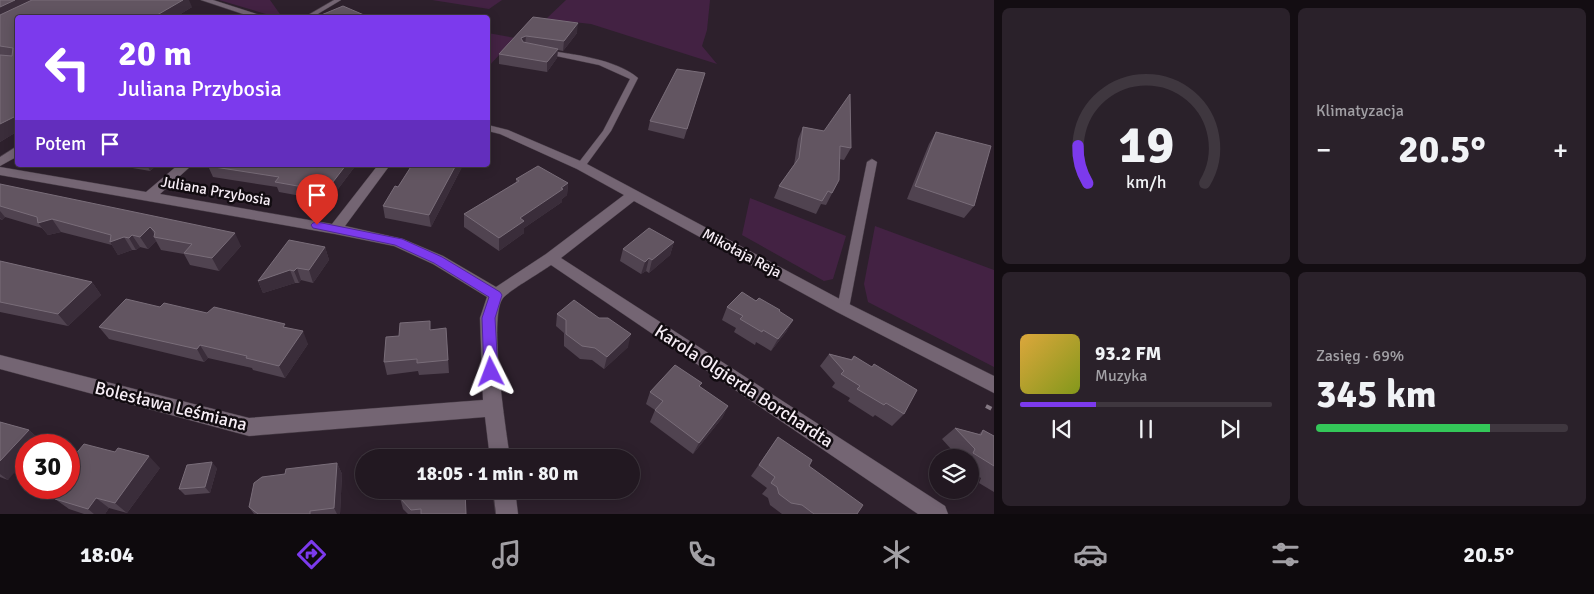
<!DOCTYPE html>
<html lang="pl">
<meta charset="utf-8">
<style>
:root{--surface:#221821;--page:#2a212a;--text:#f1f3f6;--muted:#a2a0a5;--line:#3f373f;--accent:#7c3aed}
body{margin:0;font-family:Signika,sans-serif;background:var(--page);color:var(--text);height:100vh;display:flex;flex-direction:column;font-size:19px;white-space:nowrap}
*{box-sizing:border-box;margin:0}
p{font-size:16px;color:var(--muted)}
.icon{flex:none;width:28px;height:28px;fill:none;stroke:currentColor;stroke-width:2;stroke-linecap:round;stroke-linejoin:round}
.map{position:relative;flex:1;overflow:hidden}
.details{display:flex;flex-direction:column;gap:8px;padding:8px;background:#130d12;width:600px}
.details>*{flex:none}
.banner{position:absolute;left:15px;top:15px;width:475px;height:152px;border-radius:5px;box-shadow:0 2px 12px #0003,0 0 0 1px var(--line);background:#7c3aed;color:#fff;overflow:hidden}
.buttons{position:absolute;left:929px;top:449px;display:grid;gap:10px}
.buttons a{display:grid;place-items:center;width:50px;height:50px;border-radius:50%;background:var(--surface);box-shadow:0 2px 12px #0003,0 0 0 1px var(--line);font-size:25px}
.speed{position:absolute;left:15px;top:434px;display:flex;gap:10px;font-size:25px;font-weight:700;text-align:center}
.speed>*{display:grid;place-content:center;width:65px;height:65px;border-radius:50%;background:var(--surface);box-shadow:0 2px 12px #0003,0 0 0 1px var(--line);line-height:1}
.speed .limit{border:8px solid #d22;background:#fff;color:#111}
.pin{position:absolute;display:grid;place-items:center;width:42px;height:42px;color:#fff;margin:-51px -21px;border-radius:50% 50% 50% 0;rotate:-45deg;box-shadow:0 0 5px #0007}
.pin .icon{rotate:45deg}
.me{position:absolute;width:55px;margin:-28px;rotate:357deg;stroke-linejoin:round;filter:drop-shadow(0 0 4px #0008)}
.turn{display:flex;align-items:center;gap:18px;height:105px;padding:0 20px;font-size:22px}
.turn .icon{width:65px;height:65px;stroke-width:2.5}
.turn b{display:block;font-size:35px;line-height:42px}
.then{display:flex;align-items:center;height:48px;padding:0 20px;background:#0003;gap:10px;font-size:19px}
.big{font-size:38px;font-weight:800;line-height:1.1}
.details .card{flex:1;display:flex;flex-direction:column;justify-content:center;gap:8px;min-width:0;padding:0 18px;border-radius:8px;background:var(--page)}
.details .dial{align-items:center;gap:0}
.dial svg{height:130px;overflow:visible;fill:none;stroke:var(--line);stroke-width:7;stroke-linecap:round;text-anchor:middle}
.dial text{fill:var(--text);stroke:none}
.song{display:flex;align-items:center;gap:15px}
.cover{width:60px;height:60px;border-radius:8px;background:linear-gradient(135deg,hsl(40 70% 55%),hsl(70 70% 35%))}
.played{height:5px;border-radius:2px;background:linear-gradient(90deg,var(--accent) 30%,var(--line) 30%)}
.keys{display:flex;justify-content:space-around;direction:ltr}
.heat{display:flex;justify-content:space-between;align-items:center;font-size:28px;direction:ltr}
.charge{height:8px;border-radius:4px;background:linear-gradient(90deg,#34c759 69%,var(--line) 0)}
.details .tiles{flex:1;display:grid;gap:8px;grid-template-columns:repeat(2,1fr)}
.trip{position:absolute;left:355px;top:449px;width:285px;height:50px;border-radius:25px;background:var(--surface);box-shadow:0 2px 12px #0003,0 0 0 1px var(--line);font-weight:800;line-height:50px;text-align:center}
.dock{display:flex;height:80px;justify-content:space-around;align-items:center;background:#0e0a0d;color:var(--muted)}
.dock .icon{width:35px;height:35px}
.dock .on{color:var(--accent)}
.dock b{font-size:22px;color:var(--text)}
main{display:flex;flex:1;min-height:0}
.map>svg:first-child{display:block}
</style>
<main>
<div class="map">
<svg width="994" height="514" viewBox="0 0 994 514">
<rect width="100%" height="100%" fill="#2d202c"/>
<path fill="#432243" d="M219,0H270L282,17H276Z
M432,0H502L489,9Z
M566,0H710L707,30L702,46L717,64L591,24L546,19Z
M488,33L515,38L488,67Z
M750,198L846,236L833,279L824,281L742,235Z
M875,226L994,270V367L868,302L864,284Z"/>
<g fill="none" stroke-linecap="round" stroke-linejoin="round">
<defs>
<path id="lane" d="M334,0H341L311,18H303Z
M544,50C572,54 616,59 638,78L611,131L584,168L581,169L576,166L603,131L630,79L599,65L542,53L541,52Z
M872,159L877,162L849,308L847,311H839L837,308L867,162Z"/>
<path id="street" d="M201,0H213L269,18H255Z
M488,125L508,130L585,163L849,304L994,376V393L837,312L634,201L561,258L945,506L948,514H918L551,265C540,273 510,290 503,298C488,317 506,430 510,458H490L485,417L249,436L0,369V355L249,418L483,400L480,318L487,297L433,264L394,246L335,234L0,175V167L146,192L178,165H192L160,194L332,224L378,165H390L345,226L403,239L443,256L496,287L546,254L624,195L577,169L500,134L488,131Z
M14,148H18V156L0,166V157Z
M493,490H515L518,514H496Z"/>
</defs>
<use href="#lane" stroke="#473c46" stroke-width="1"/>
<use href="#street" stroke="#473c46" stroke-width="1"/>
<path stroke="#857984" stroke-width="4" stroke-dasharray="6 3" stroke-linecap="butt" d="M986,406L994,410"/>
<use href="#lane" fill="#746573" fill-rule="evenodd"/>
<use href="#street" fill="#746573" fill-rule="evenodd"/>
</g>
<path fill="#504350" d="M0,0L192,7L174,18H18V131L0,142Z
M533,17L577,33L563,51L558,50L557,58L547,72L499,64V54Z
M702,82L684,139L648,130L650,121Z
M803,127L824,131L851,148L844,160L839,159V180L826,205L821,204L816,214L774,198L779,186L794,165L798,139Z
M936,132L974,206L964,218L907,199L929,144Z
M115,165H157L150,171Z
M209,165H356L329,201L279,192L277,187L213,177L208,166Z
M412,165H463L431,227L385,218L383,206L398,187Z
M516,179L568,183L567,195L562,199V202L524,228V233L499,251L464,227V214L516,182Z
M0,184L241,246L219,271L190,265L184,254L161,250L156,241L148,249L140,247L136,250H132L118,255L112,245L61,232L48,235L42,228L5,217L2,220L0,219Z
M674,242L670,255L649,273L646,271L641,274L620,261L623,249Z
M325,247L329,260L313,283L301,280L299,283H295L263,293L258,281Z
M0,261L92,282L101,295L68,326L0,312Z
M756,301L779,312L793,320L786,332L771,351L756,342L755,345L734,332L736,328L722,320L727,307Z
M160,307L207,313L286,327L308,344L285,378L253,370L252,368L208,358L204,362L109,339L99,327Z
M557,314L628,347L604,369L592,360L580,359L564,346V333L556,326Z
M446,328L449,373L419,375L418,371L387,375L384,362L399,336L431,330Z
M829,354L851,359L854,356L904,414L892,426L875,415L873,417L848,401L850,398L832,387L835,383L820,366Z
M700,387L728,406L722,418L693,454L650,422L655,410L646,404L650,392Z
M0,422L29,430L42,442L39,445H26L8,480L0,477Z
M955,428L979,434L983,430L994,436V492L979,483L981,478L970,471V458H959L942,439Z
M778,437L809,466L857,514H782L770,505L768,498L762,494L767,488L751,476Z
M337,463L342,474L340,514H254L249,507L285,474Z
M160,468L127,513L109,508L105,514H84L69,509L55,499Z
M217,468L210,493L185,495L179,489Z
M400,498L467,514H408L403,509Z"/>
<path fill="#3a2d3a" d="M15,0H41L0,20V7Z
M183,0H189L192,7L174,18H152Z
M578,23L577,33L563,51L564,41Z
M526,36L525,45L521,47V38Z
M558,49L557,58L547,72V62Z
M17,115L18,131L0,142V124Z
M147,165H157L150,171Z
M346,165H356L329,201L326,191Z
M456,165H463L431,227L429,215Z
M568,183L567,195L562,199V202L524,228V233L499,251V238L520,218Z
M0,211L5,217L2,220L0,218Z
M52,219L61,232L48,235L38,223Z
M150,227L156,237H154L156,241L148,249L140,237Z
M235,233L241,246L219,271L212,258Z
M132,235L140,247L136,250L129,238Z
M124,237L132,250L118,255L110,242Z
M674,242L670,255L649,273L652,260Z
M325,247L329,260L313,283L309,270Z
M649,258L646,271L641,274L645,262Z
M297,268L301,280L299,283L294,271Z
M290,270L295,283L263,293L258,281Z
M92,282L101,295L68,326L58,314Z
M793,320L786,332L771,351L778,339Z
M303,331L308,344L285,378L279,366Z
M631,334L628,347L604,369L607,357Z
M200,345L208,358L204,362L197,349Z
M728,406L722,418L693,454L699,443Z
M29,430L42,442L39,445H26V459L8,480L0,474V461Z
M149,456L160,468L127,513L115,503Z
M212,462L217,468L210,493L205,487Z
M337,463L342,474L340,514H337L334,508Z
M96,498L109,508L105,514H94L88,509Z"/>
<path fill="#625561" stroke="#796d79" d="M0,0H15L0,7Z
M32,0H183L152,18H18V115L0,124V55L12,56L13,48L0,46V15Z
M343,6L364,15L362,18H314Z
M533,17L578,23L564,41L526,36L521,38L523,42L558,49L547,62L499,54Z
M677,69L705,73L687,129L650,121Z
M850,94L851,148L840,146L839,180L832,193L828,191L822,201L779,186L799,158L803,127L824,131Z
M936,132L991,146L974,206L915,186Z
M209,165H346L326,191L275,182L279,177L208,166Z
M412,165H456L429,215L383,206L395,186L398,187Z
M538,166L568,183L561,188L563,189L520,218L524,221L499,238L464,214L519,181L516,179Z
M0,184L235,233L212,258L184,253L192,244L154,237L155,232L150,227L140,237L132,235L129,238L124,237L110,242L111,235L52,219L38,223L37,217L0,206Z
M649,228L674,242L652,260L649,258L645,262L623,249Z
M289,240L325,247L309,270L297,268L294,271L290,270L258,281Z
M0,261L92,282L58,314L0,302Z
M742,292L756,301L759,298L780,310L779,311L793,320L778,339L763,330L762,332L740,319L743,316L727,307Z
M126,299L160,307L164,303L207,313L214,307L285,324L283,327L303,331L279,366L246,358L247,356L200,345L197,349L99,327Z
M574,300L599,318H608L631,334L607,357L595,348L582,346L566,334V320L557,314Z
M430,321V330L446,328L448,360L417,363V359L384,362L386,337L399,336L400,323Z
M829,354L852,360L854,356L872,367L874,364L917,390L904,414L886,403L884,405L857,389L860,386L841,374L844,371Z
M675,365L702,383L699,386L728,406L699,443L655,410L663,401L650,392Z
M0,422L29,430L0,461Z
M955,428L981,435L983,430L994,436V466L973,453L975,449Z
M778,437L812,460L809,466L863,505L857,514H814L802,505L791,503L779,494L777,487L771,483L775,477L759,465Z
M84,444L115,452L118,448L149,456L115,503L96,498L88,509L55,499L64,488H69V462Z
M454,450V458H412V455Z
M212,462L205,487L179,489L187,465Z
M337,463L334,508L310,511V514H258L249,507L254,483L262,477L285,474L286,469Z
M400,490H465L466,514H421V509L411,510L400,498Z"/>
<path fill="#7c3aed" stroke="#51269a" d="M317,222L402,239L442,257L500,292L502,295L495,318L498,372L496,376L491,378L486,376L484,372L482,318L489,297L434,263L395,245L313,228L311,225L313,223Z"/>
<g text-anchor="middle" stroke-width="5" stroke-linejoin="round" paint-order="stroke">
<g font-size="15" fill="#f7eef6" stroke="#120c11">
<text transform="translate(216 191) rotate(10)" y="5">Juliana Przybosia</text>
<text transform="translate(742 253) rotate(28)" y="5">Mikołaja Reja</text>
</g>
<g font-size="18" fill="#f7eef6" stroke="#120c11">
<text transform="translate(744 386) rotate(33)" y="6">Karola Olgierda Borchardta</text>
<text transform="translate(171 406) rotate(14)" y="6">Bolesława Leśmiana</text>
</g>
</g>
</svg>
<div class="buttons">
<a><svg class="icon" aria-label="layers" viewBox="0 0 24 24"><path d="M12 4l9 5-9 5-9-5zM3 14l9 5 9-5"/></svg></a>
</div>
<div class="speed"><div class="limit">30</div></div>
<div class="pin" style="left:317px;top:225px;background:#d93025"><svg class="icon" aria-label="arrive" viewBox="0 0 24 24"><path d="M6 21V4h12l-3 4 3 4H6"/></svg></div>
<svg class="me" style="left:491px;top:372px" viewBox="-20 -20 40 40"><path d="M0-17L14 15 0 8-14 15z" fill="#7c3aed" stroke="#fff" stroke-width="4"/></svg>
<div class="trip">18:05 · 1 min · 80 m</div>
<div class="banner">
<div class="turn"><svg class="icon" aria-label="left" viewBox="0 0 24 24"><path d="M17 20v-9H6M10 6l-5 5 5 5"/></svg><div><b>20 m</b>Juliana Przybosia</div></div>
<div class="then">Potem<svg class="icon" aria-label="arrive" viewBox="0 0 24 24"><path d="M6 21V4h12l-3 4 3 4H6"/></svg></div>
</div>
</div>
<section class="details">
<div class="tiles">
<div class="card dial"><svg viewBox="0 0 100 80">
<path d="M14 69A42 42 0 1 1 86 69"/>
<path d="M14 69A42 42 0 0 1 8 46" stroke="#7c3aed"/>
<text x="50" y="56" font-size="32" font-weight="700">19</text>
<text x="50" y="72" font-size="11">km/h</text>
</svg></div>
<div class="card"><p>Klimatyzacja</p>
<div class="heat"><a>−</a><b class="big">20.5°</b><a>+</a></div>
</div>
<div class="card">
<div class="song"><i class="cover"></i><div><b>93.2 FM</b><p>Muzyka</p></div></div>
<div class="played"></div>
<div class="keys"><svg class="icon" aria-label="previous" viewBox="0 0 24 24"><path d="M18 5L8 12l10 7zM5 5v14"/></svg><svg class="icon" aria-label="pause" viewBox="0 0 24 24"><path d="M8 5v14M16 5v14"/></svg><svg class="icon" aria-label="next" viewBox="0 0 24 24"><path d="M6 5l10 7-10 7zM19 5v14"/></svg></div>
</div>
<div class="card"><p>Zasięg · 69%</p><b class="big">345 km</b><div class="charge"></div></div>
</div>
</section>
</main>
<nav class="dock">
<b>18:04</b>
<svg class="icon on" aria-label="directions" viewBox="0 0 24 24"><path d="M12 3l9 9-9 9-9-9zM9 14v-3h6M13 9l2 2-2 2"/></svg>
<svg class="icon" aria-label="music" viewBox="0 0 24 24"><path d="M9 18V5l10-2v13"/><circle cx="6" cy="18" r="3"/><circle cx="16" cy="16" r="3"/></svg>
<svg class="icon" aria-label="phone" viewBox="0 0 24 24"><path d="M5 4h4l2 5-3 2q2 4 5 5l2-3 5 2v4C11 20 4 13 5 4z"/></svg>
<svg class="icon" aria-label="climate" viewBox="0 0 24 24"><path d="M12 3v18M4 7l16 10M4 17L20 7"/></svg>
<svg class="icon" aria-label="car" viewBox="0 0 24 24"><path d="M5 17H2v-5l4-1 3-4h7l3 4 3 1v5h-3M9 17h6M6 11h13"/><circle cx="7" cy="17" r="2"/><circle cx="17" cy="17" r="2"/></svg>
<svg class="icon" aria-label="filters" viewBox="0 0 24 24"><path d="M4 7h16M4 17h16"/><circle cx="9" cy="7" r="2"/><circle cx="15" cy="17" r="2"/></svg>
<b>20.5°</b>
</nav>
